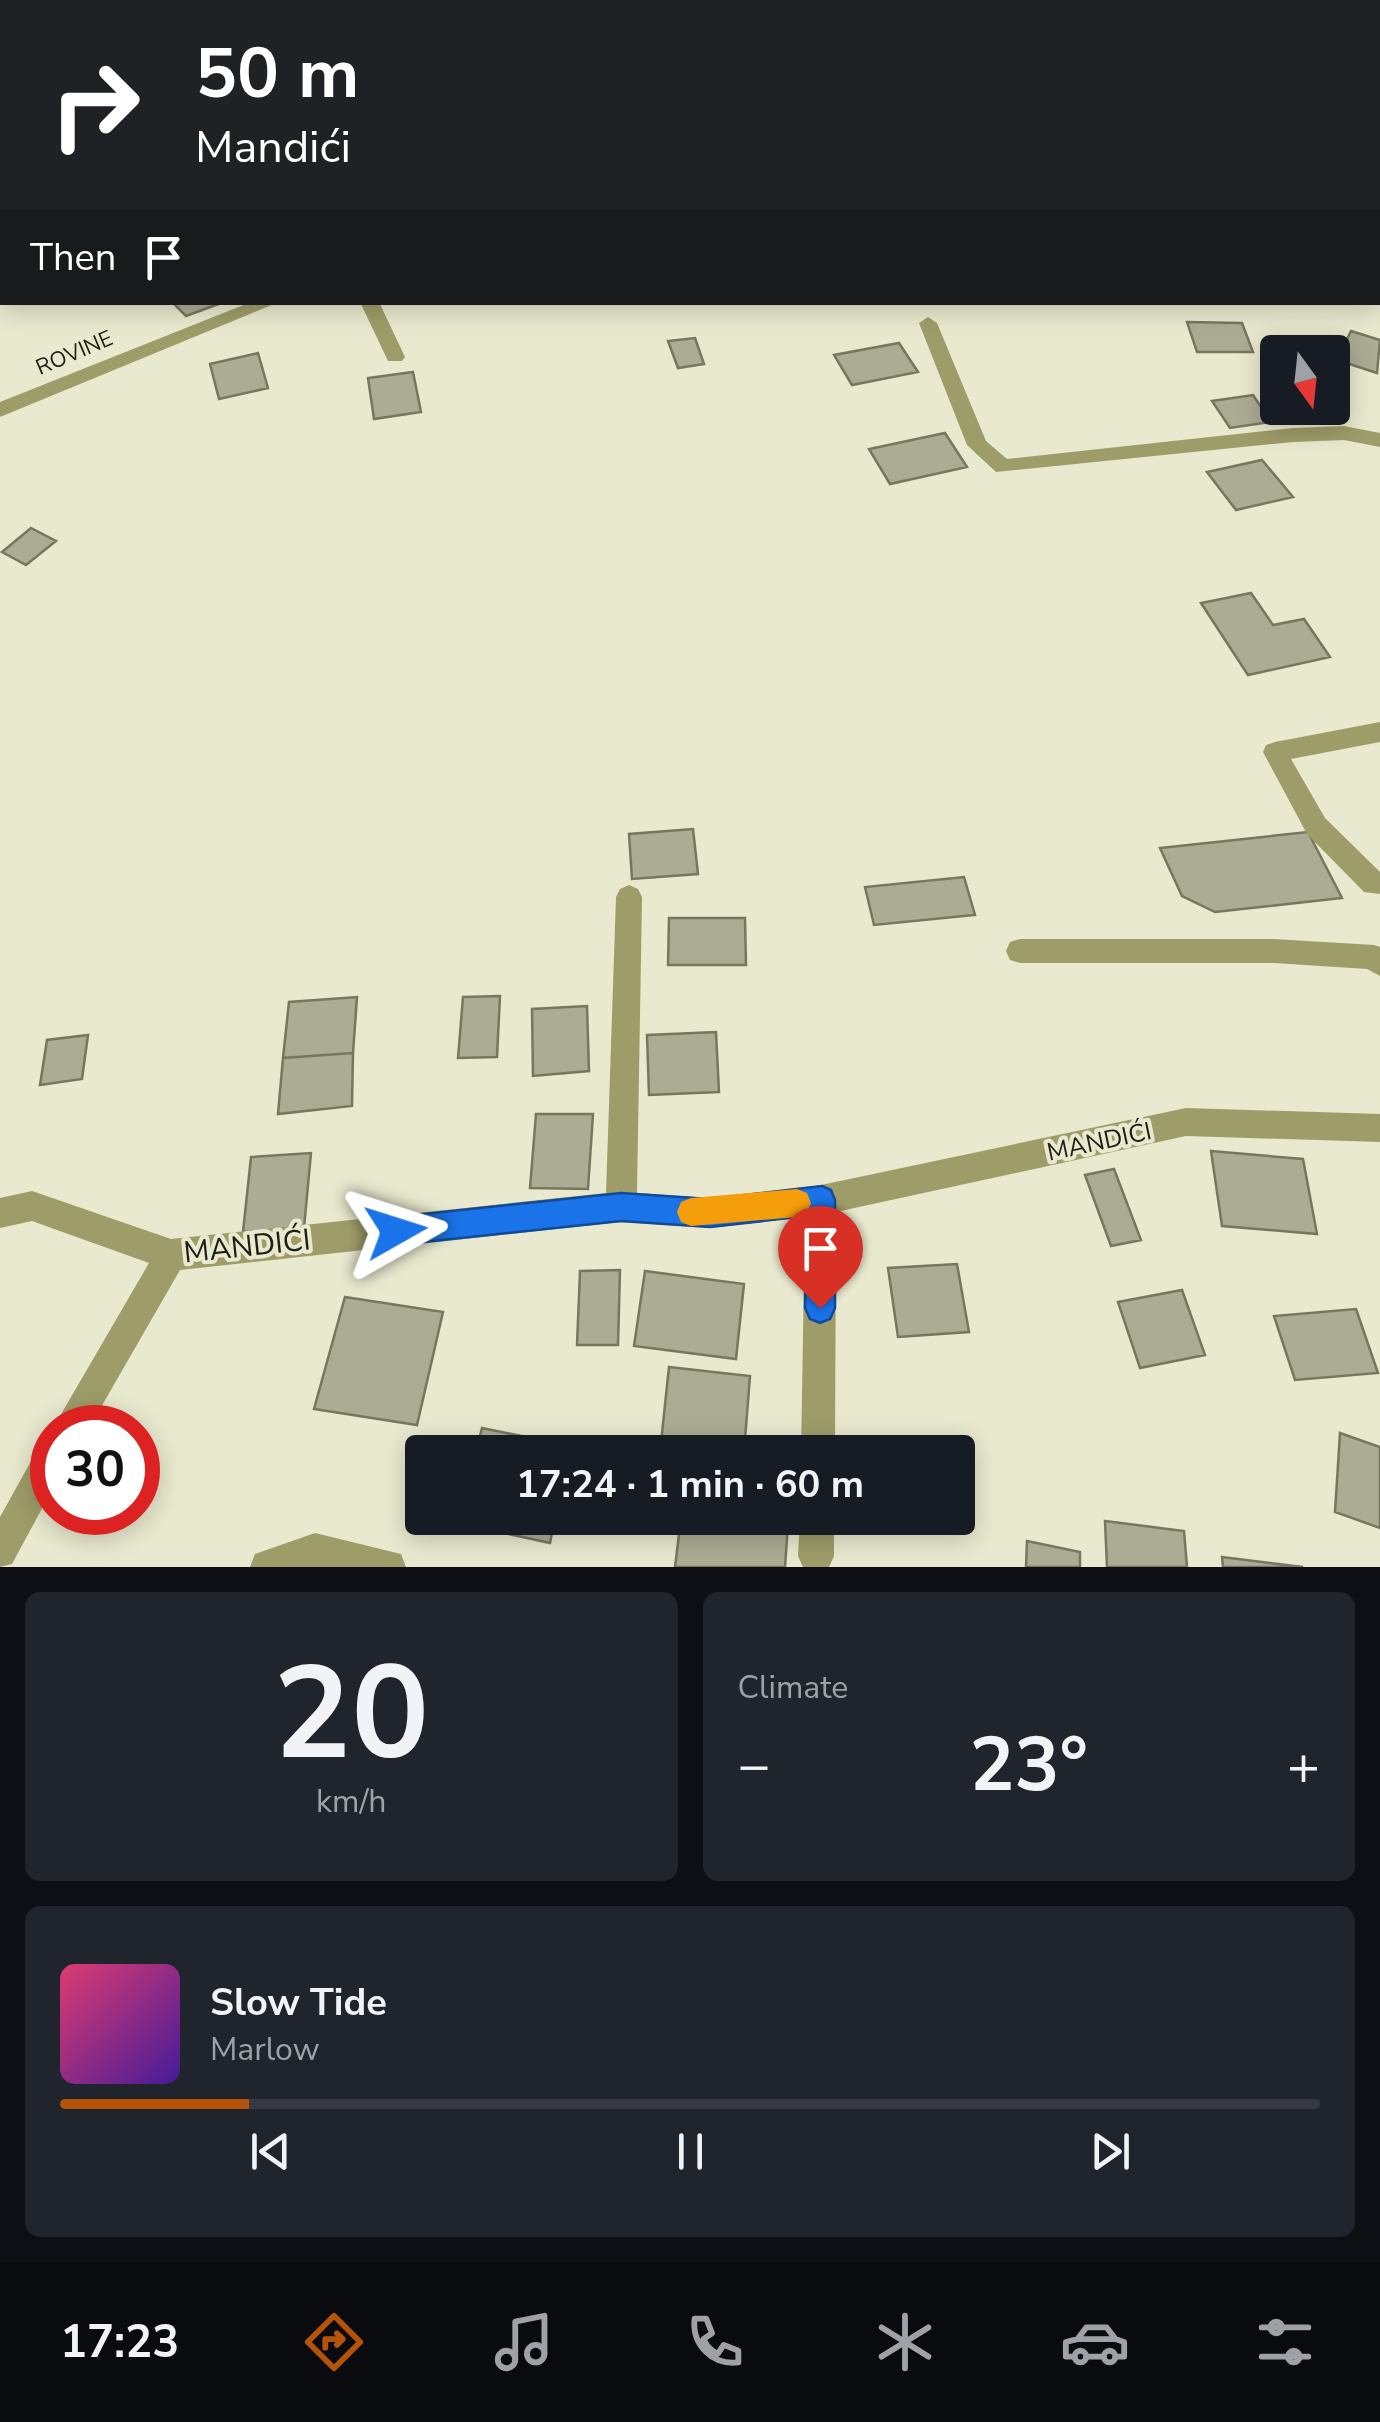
<!DOCTYPE html>
<meta charset="utf-8">
<style>
:root{--surface:#171b24;--page:#20242c;--text:#f1f3f6;--muted:#9ea1a6;--line:#363941;--accent:#b45309}
body{margin:0;font-family:"Nunito Sans",sans-serif;background:var(--page);color:var(--text);height:100vh;display:flex;flex-direction:column;font-size:38px;white-space:nowrap}
*{box-sizing:border-box;margin:0}
p{font-size:32px;color:var(--muted)}
.icon{flex:none;width:55px;height:55px;fill:none;stroke:currentColor;stroke-width:2;stroke-linecap:round;stroke-linejoin:round}
.map{position:relative;height:1567px;overflow:hidden}
.details{display:flex;flex-direction:column;gap:25px;padding:25px;background:#0d0f14;flex:1}
.details>*{flex:none}
.top-card{position:absolute;left:0px;top:0px;width:1380px;height:305px;box-shadow:0 5px 25px #0003;background:#202124;color:#fff;overflow:hidden}
.needle{width:65px;rotate:165deg}
.tools{position:absolute;left:1260px;top:335px;display:grid;gap:20px}
.tools a{display:grid;place-items:center;width:90px;height:90px;border-radius:10px;background:var(--surface);box-shadow:0 5px 25px #0003;font-size:50px}
.speed{position:absolute;left:30px;top:1405px;display:flex;gap:20px;font-size:50px;font-weight:700;text-align:center}
.speed>*{display:grid;place-content:center;width:130px;height:130px;border-radius:50%;background:var(--surface);box-shadow:0 5px 25px #0003;line-height:1}
.speed .limit{border:15px solid #d22;background:#fff;color:#111}
.pin{position:absolute;display:grid;place-items:center;width:85px;height:85px;color:#fff;margin:-102px -42px;border-radius:50% 50% 50% 0;rotate:-45deg;box-shadow:0 0 10px #0007}
.pin .icon{rotate:45deg}
.me{position:absolute;width:110px;margin:-55px;rotate:84deg;stroke-linejoin:round;filter:drop-shadow(0 0 8px #0008)}
.turn{display:flex;align-items:center;gap:35px;height:210px;padding:0 30px;font-size:45px}
.turn .icon{width:130px;height:130px;stroke-width:2.5}
.turn b{display:block;font-size:70px;line-height:85px}
.then{display:flex;align-items:center;height:95px;padding:0 30px;background:#0003;gap:20px;font-size:38px}
.big{font-size:75px;font-weight:700;line-height:1.1}
.details .widget{flex:1;display:flex;flex-direction:column;justify-content:center;gap:15px;min-width:0;padding:0 35px;border-radius:15px;background:var(--page)}
.details .dial{align-items:center;gap:0}
.dial b{font-size:130px;line-height:1}
.song{display:flex;align-items:center;gap:30px}
.cover{width:120px;height:120px;border-radius:15px;background:linear-gradient(135deg,hsl(340 70% 55%),hsl(260 70% 35%))}
.played{height:10px;border-radius:5px;background:linear-gradient(90deg,var(--accent) 15%,var(--line) 15%)}
.keys{display:flex;justify-content:space-around;direction:ltr}
.heat{display:flex;justify-content:space-between;align-items:center;font-size:55px;direction:ltr}
.details .tiles{flex:1;display:grid;gap:25px;grid-template-columns:1fr 1fr}
.widget:last-child{grid-column:span 2}
.trip{position:absolute;left:405px;top:1435px;width:570px;height:100px;border-radius:10px;background:var(--surface);box-shadow:0 5px 25px #0003;font-weight:700;line-height:100px;text-align:center}
.tabs{display:flex;height:160px;justify-content:space-around;align-items:center;background:#090b0e;color:var(--muted)}
.tabs .icon{width:70px;height:70px}
.tabs .active{color:var(--accent)}
.tabs b{font-size:45px;color:var(--text)}
.map>svg:first-child{display:block}
</style>
<div class="map">
<svg width="1380" height="1567" viewBox="0 0 1380 1567">
<rect width="100%" height="100%" fill="#e9e9cf"/>
<path fill="#acac94" stroke="#777760" stroke-width="2.5" d="M172,302H224L186,316Z
M1187,322L1242,323L1253,352H1197Z
M1351,331L1380,340L1377,373L1337,360Z
M695,338L704,364L678,368L668,341Z
M899,343L918,372L852,385L834,355Z
M258,353L268,388L219,399L210,364Z
M413,372L421,412L374,419L368,378Z
M1253,395L1271,422L1230,428L1212,401Z
M945,433L967,467L890,484L869,449Z
M1262,460L1293,497L1236,510L1207,472Z
M31,528L56,541L26,565L2,552Z
M1251,593L1273,625L1304,619L1330,657L1248,675L1201,603Z
M693,829L698,874L632,879L629,834Z
M1308,832L1342,898L1215,912L1182,896L1160,848Z
M964,877L975,915L874,925L865,887Z
M669,918H745L746,965H668Z
M500,996L497,1057L458,1058L463,997Z
M357,997L353,1053L283,1058L289,1002Z
M587,1006L589,1071L533,1076L532,1009Z
M716,1032L719,1092L649,1095L647,1035Z
M88,1035L82,1079L40,1085L47,1040Z
M353,1053L352,1106L278,1114L283,1058Z
M536,1114H593L588,1189L530,1188Z
M1211,1151L1303,1159L1317,1234L1222,1226Z
M311,1153L304,1228L243,1232L251,1157Z
M1114,1169L1141,1240L1111,1246L1085,1175Z
M957,1264L969,1332L898,1337L888,1268Z
M620,1270L618,1345H577L580,1271Z
M645,1271L744,1284L736,1359L634,1346Z
M1182,1290L1205,1355L1140,1368L1118,1302Z
M345,1297L443,1312L417,1425L314,1409Z
M1356,1309L1378,1373L1295,1380L1274,1316Z
M669,1367L750,1376L744,1452H660Z
M482,1428L571,1446L570,1452H476Z
M1340,1433L1380,1447V1528L1335,1512Z
M459,1518H555L550,1543L458,1523Z
M681,1518H746L788,1524L785,1567H675Z
M1105,1521L1184,1531L1187,1567H1107Z
M1027,1541L1080,1552V1567H1026Z
M1222,1557L1303,1567H1223Z"/>
<g fill="none" stroke-linecap="round" stroke-linejoin="round">
<path fill="#9e9d69" fill-rule="evenodd" d="M739,0H753L754,2H740Z
M955,0H970L971,2H956Z
M1217,0H1231V2H1217Z
M2,85V95L0,96V86Z
M1378,179H1380V192L1378,191Z
M251,302H279L0,417V402Z
M360,302H379L405,357L402,361H388Z
M928,317L937,323L986,441L1007,459L1293,428L1344,426L1380,433V447L1344,440L1293,442L996,472L967,445L919,323Z
M1380,722V742L1291,759L1325,818L1380,872V894L1364,892L1307,834L1263,752L1266,745L1275,742Z
M629,885L638,889L642,897L637,1193L710,1198L821,1185L1186,1108L1380,1114V1142L1186,1136L836,1212L835,1452H801L805,1217L710,1228L621,1222L180,1270L89,1428H53L149,1263L32,1221L0,1228V1198L32,1191L171,1239L606,1193L616,897L620,889Z
M1020,939H1274L1374,945L1380,947V976L1367,969L1274,963H1020L1010,960L1006,951L1010,942Z
M52,1440V1490L12,1564L0,1567V1517L40,1445Z
M800,1518H834V1556L829,1567H803L798,1556Z
M315,1533L401,1554L406,1567H250L255,1554Z"/>
</g>
<path fill="#1a73e8" stroke="#114b97" stroke-width="2.5" d="M822,1186L831,1190L835,1200V1308L830,1319L820,1323L810,1319L805,1308L807,1216L710,1227L621,1221L396,1245L386,1241L382,1231L386,1221L396,1217L621,1193L710,1199Z"/>
<path fill="#f59e0b" d="M797,1189L807,1193L811,1203L807,1213L797,1217L691,1226L681,1222L677,1212L681,1202L691,1198Z"/>
<g text-anchor="middle" stroke-width="8" stroke-linejoin="round" paint-order="stroke">
<g font-size="22" fill="#1f1f15" stroke="#e9e9cf">
<text transform="translate(74 352) rotate(-23)" y="8">ROVINE</text>
</g>
<g font-size="25" fill="#1f1f15" stroke="#e9e9cf">
<text transform="translate(1099 1141) rotate(-12)" y="9">MANDIĆI</text>
</g>
<g font-size="30" fill="#1f1f15" stroke="#e9e9cf">
<text transform="translate(247 1246) rotate(-6)" y="10">MANDIĆI</text>
</g>
</g>
</svg>
<div class="tools">
<a><svg class="needle" viewBox="-14 -14 28 28"><path d="M0-13l5 13h-10z" fill="#e53935"/><path d="M0 13l5-13h-10z" fill="#9ea1a6"/></svg></a>
</div>
<div class="speed"><div class="limit">30</div></div>
<div class="pin" style="left:820px;top:1308px;background:#d93025"><svg class="icon" aria-label="arrive" viewBox="0 0 24 24"><path d="M6 21V4h12l-3 4 3 4H6"/></svg></div>
<svg class="me" style="left:396px;top:1231px" viewBox="-20 -20 40 40"><path d="M0-17L14 15 0 8-14 15z" fill="#1a73e8" stroke="#fff" stroke-width="4"/></svg>
<div class="trip">17:24 · 1 min · 60 m</div>
<div class="top-card">
<div class="turn"><svg class="icon" aria-label="right" viewBox="0 0 24 24"><path d="M7 20v-9h11M14 6l5 5-5 5"/></svg><div><b>50 m</b>Mandići</div></div>
<div class="then">Then<svg class="icon" aria-label="arrive" viewBox="0 0 24 24"><path d="M6 21V4h12l-3 4 3 4H6"/></svg></div>
</div>
</div>
<section class="details">
<div class="tiles">
<div class="widget dial"><b>20</b><p>km/h</p></div>
<div class="widget"><p>Climate</p>
<div class="heat"><a>−</a><b class="big">23°</b><a>+</a></div>
</div>
<div class="widget">
<div class="song"><i class="cover"></i><div><b>Slow Tide</b><p>Marlow</p></div></div>
<div class="played"></div>
<div class="keys"><svg class="icon" aria-label="previous" viewBox="0 0 24 24"><path d="M18 5L8 12l10 7zM5 5v14"/></svg><svg class="icon" aria-label="pause" viewBox="0 0 24 24"><path d="M8 5v14M16 5v14"/></svg><svg class="icon" aria-label="next" viewBox="0 0 24 24"><path d="M6 5l10 7-10 7zM19 5v14"/></svg></div>
</div>
</div>
</section>
<nav class="tabs">
<b>17:23</b>
<svg class="icon active" aria-label="directions" viewBox="0 0 24 24"><path d="M12 3l9 9-9 9-9-9zM9 14v-3h6M13 9l2 2-2 2"/></svg>
<svg class="icon" aria-label="music" viewBox="0 0 24 24"><path d="M9 18V5l10-2v13"/><circle cx="6" cy="18" r="3"/><circle cx="16" cy="16" r="3"/></svg>
<svg class="icon" aria-label="phone" viewBox="0 0 24 24"><path d="M5 4h4l2 5-3 2q2 4 5 5l2-3 5 2v4C11 20 4 13 5 4z"/></svg>
<svg class="icon" aria-label="climate" viewBox="0 0 24 24"><path d="M12 3v18M4 7l16 10M4 17L20 7"/></svg>
<svg class="icon" aria-label="car" viewBox="0 0 24 24"><path d="M5 17H2v-5l4-1 3-4h7l3 4 3 1v5h-3M9 17h6M6 11h13"/><circle cx="7" cy="17" r="2"/><circle cx="17" cy="17" r="2"/></svg>
<svg class="icon" aria-label="filters" viewBox="0 0 24 24"><path d="M4 7h16M4 17h16"/><circle cx="9" cy="7" r="2"/><circle cx="15" cy="17" r="2"/></svg>
</nav>
